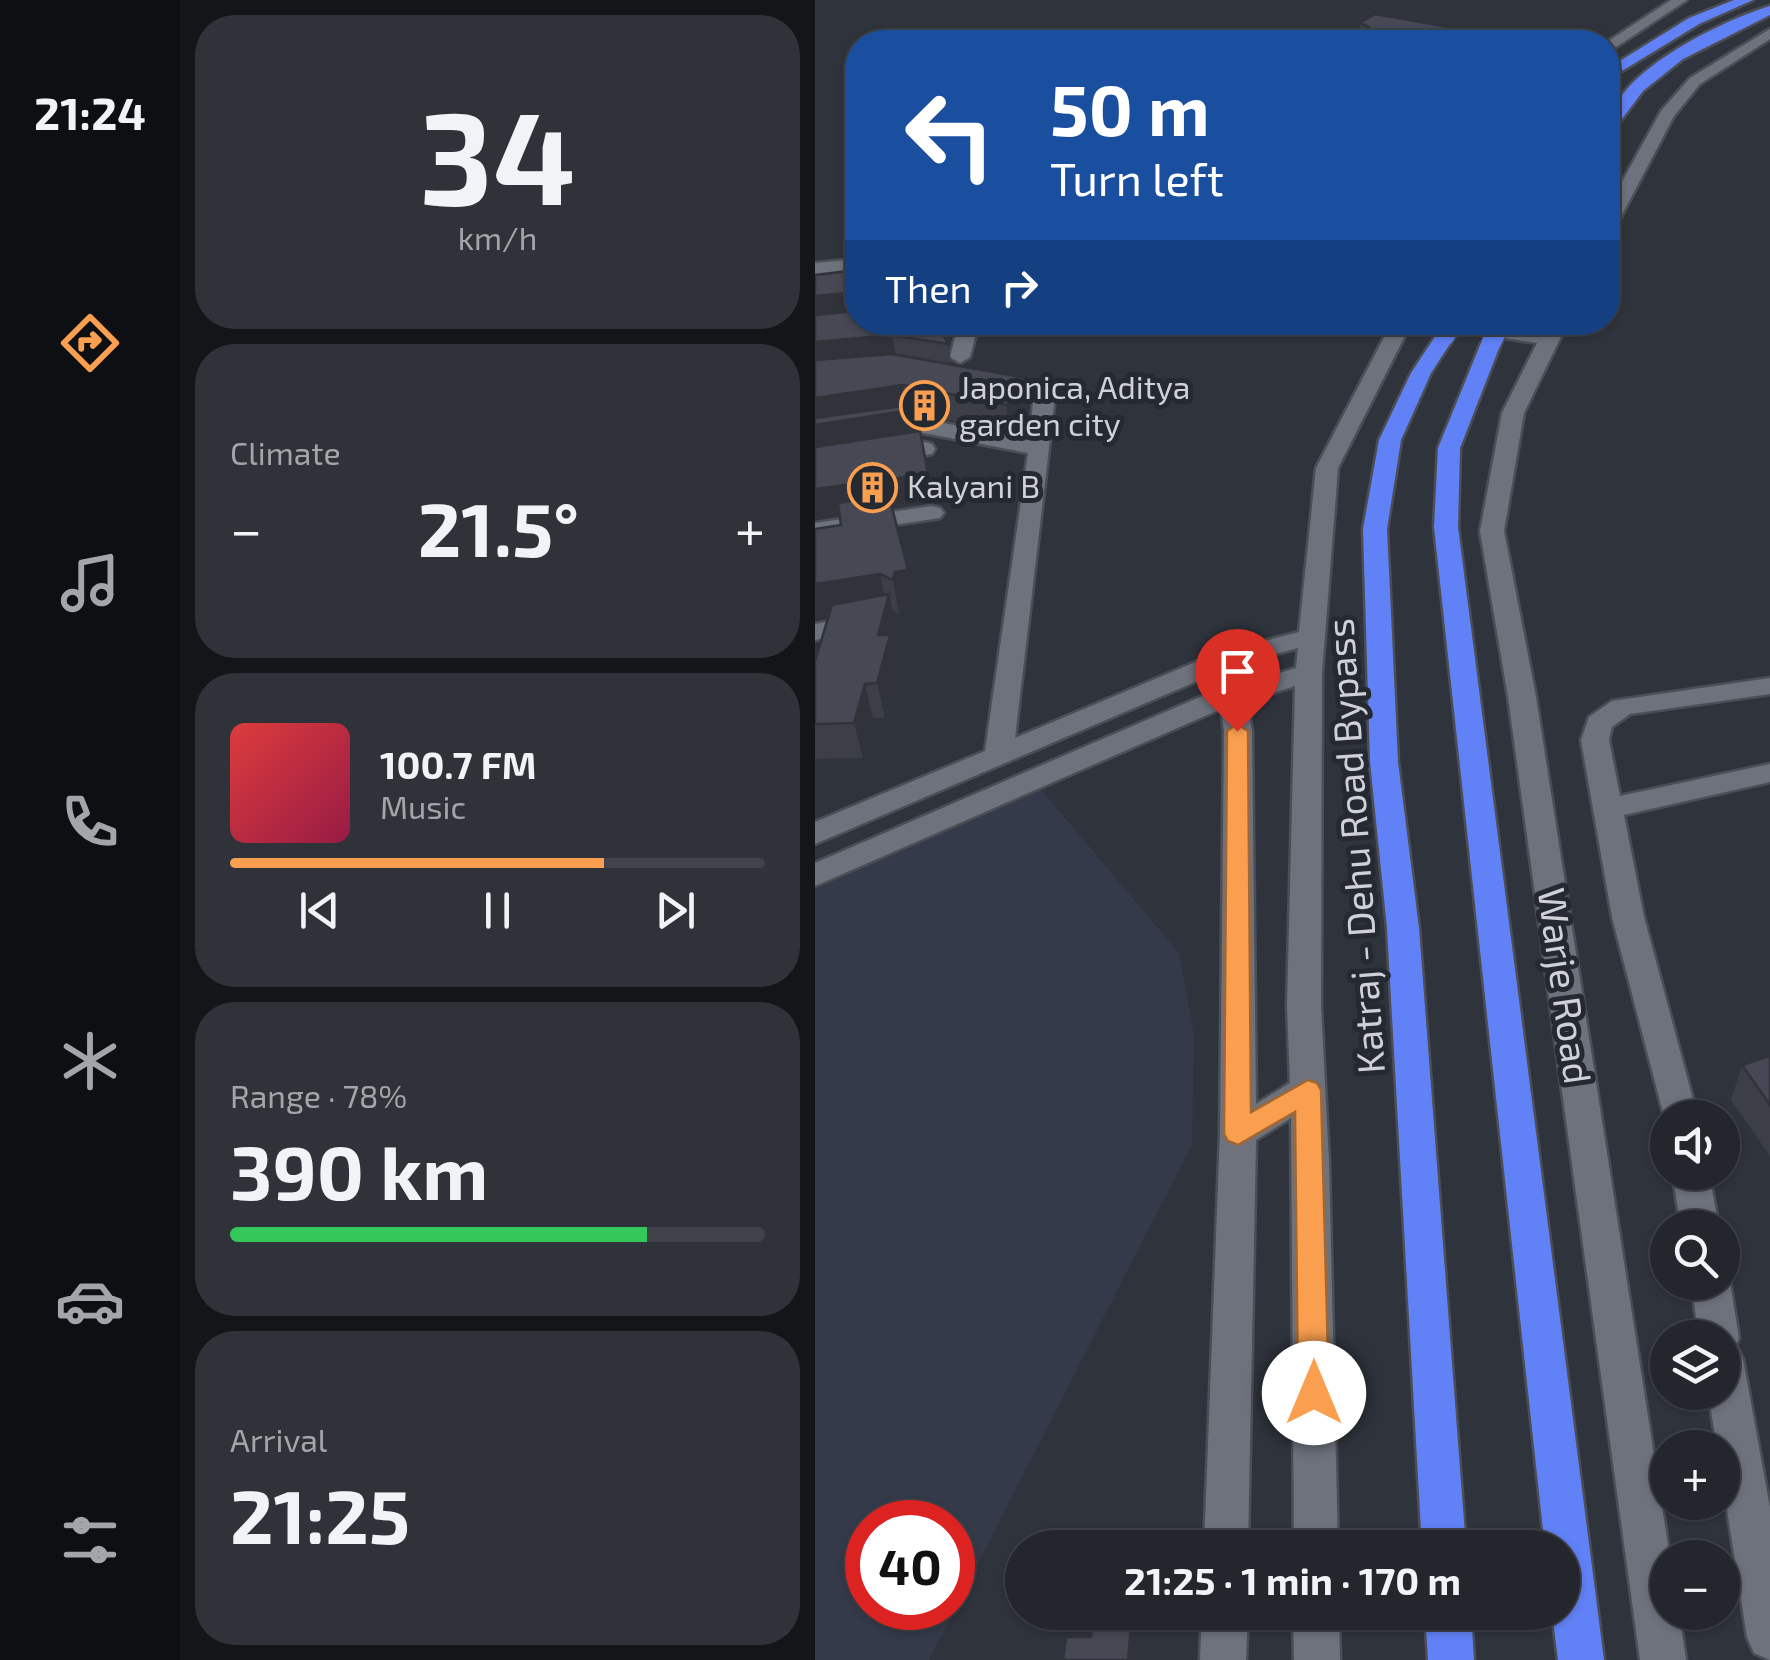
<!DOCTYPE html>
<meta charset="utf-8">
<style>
:root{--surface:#23262d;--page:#2f3239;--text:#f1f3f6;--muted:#a3a5aa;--line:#404349;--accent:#fa9f4f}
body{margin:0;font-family:"Exo 2",sans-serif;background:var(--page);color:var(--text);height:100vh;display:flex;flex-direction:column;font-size:38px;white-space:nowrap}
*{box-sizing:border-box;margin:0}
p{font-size:32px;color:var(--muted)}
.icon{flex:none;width:55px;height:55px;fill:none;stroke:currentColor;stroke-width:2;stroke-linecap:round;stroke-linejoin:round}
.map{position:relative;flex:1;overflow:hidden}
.details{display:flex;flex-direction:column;gap:15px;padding:15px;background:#131519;width:635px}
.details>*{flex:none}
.hud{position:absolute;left:30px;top:30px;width:775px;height:305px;border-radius:40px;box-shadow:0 2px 8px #0004,0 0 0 2px var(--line);background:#1a4fa0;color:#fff;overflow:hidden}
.controls{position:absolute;left:835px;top:1100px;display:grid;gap:20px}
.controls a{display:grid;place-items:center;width:90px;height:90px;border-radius:50%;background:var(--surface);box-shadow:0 2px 8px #0004,0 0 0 2px var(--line);font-size:50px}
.speed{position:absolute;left:30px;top:1500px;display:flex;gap:20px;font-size:50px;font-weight:700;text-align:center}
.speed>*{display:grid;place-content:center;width:130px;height:130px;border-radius:50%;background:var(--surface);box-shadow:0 2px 8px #0004,0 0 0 2px var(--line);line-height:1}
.speed .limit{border:15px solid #d22;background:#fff;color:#111}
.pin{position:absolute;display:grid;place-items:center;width:85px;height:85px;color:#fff;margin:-102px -42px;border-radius:50% 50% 50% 0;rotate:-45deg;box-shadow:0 0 10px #0007}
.pin .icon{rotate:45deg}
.me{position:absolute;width:110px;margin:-55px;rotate:0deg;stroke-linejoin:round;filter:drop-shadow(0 0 8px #0008)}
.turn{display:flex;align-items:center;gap:35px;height:210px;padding:0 40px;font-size:45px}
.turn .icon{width:130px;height:130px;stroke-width:2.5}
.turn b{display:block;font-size:70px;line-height:85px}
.then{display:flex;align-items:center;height:95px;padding:0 40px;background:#0003;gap:20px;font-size:38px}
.big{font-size:75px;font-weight:700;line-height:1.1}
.details .card{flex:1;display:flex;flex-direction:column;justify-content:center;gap:15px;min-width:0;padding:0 35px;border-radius:40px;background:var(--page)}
.details .dial{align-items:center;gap:0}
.dial b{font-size:130px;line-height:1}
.song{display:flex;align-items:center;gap:30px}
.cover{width:120px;height:120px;border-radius:15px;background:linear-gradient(135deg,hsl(0 70% 55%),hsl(340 70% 35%))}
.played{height:10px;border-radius:5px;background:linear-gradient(90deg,var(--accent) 70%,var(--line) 70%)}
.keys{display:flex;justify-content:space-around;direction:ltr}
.heat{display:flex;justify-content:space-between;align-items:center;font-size:55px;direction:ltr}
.charge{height:15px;border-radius:8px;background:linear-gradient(90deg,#34c759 78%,var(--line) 0)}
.trip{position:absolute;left:190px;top:1530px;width:575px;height:100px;border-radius:50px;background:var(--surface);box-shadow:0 2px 8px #0004,0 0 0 2px var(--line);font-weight:700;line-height:100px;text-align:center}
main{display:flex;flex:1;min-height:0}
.menu{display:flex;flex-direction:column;width:180px;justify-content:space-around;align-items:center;background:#0e0f12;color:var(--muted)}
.menu .icon{width:70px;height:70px}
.menu .selected{color:var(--accent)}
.menu b{font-size:45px;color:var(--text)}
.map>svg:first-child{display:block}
</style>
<main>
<nav class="menu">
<b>21:24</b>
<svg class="icon selected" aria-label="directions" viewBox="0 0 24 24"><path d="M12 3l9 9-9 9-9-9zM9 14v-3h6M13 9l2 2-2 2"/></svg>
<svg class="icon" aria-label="music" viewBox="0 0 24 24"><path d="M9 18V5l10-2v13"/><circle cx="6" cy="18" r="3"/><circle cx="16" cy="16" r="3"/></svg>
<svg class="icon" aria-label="phone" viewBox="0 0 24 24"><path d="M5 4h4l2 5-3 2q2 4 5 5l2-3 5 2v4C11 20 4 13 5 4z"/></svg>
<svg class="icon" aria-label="climate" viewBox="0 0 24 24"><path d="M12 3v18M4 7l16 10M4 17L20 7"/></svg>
<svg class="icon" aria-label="car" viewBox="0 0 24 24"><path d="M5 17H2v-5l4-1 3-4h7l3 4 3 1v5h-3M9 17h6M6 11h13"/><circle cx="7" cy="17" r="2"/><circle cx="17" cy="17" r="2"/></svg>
<svg class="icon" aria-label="filters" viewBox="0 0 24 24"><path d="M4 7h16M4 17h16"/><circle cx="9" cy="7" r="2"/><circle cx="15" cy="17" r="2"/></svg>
</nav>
<section class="details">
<div class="card dial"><b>34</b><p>km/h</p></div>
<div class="card"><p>Climate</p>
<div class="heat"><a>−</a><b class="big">21.5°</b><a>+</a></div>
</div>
<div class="card">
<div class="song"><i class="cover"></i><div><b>100.7 FM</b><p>Music</p></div></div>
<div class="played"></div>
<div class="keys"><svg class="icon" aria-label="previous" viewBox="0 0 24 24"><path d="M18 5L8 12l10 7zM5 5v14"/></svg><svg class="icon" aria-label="pause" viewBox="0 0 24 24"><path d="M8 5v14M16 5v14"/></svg><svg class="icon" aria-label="next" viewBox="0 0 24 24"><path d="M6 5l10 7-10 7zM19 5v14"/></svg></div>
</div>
<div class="card"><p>Range · 78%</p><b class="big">390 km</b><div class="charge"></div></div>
<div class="card"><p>Arrival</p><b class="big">21:25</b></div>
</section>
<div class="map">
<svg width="955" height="1660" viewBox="0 0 955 1660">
<rect width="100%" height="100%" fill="#2f333c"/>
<path fill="#343a49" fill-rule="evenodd" d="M224,787L364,953L379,1034L377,1144L114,1660H0V889ZM52,1522H138V1608H52Z"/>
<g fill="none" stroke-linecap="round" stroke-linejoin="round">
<defs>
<path id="minor" d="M856,0H872L792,53V42Z
M955,29V39L885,84L859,116L801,226L792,231V209L846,111L875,78Z
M42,259V270L0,275V263Z
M144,322H164L155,357L145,363L135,357Z
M577,322H597L523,468L507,673L506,1006L514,1162L523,1548H479L476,1118L441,1140L433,1548H389L405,1133L409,731L406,709L0,886V863L385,697L481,668L483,648L420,665L0,844V822L170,751L213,453L93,430L0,443V429L93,416L215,440L218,401L169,392L165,388L176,382L229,391L240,397L200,738L402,653L484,632L501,468ZM480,686L472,1006L475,1083L441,1104L437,731L432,701Z
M612,322H665L728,332L733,322H753L709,413L689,531L721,697L855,1558L852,1612H864L871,1660H825L693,697L665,531L687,413L722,343L622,328Z
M109,442L117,444L120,449L117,454L0,472V458Z
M117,506L125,508L129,513L125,518L0,537V523Z
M50,615L63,623L59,628L0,640V624Z
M955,678V694L815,714L797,727L794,740L805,796L955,764V782L809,815L829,917L883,1118H852V1128L797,917L766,740L774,717L797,701Z
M857,1172H894L904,1228H866Z
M908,1269L915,1282L924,1338L921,1345L928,1359L955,1508V1660L939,1653L932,1637L908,1484V1448H902L893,1392H908V1338H884L876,1282H908Z
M387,1612H433L431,1660H385Z
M478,1612H524L525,1660H479Z"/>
<path id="highway" d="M919,0H938L884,24L792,80V69L874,18Z
M955,6V15L868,59L828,91L798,131L792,133C792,75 906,21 955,6Z
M630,330L640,336L616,373L586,440L572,529L583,762L604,928L651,1548H607L572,928L555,762L548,529L564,440L596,373L623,332Z
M676,337L686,343L645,448L643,527L789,1660H743L737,1612H748V1548H730L619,527L623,448L666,343Z
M610,1612H656L659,1660H613Z"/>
</defs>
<use href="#minor" stroke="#4b4e55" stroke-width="5"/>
<use href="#highway" stroke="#4b4e55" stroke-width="5"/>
<use href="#minor" fill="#6e727d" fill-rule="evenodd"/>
<use href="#highway" fill="#6181f6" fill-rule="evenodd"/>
<defs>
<path id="highway-bridge" d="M630,336L637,322
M676,343L687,322"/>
</defs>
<use href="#highway-bridge" stroke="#4b4e55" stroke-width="22" stroke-linecap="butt"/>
<use href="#highway-bridge" stroke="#6181f6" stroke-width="19"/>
</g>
<path fill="#3c3f48" d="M545,23L702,39V42H511L545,34Z
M42,270V322H131L136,364L211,378L214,405L213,415L195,432L102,414L118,502L77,508L100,604L86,606L84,614L77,610L81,628L77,643L83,669L70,718H58L48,758L0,759V661L14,617L0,619V529L26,525L25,515L0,518V275Z
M955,1056V1156L916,1100L927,1065Z"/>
<path fill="#31333b" d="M37,292L42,318L0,322V296Z
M129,322H131L133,349L127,332Z
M77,335L82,361L0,369V342Z
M211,378L214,405L213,415L195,432L191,405Z
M88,385L92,410L101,409L106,436L0,454V398Z
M113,474L118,502L0,518V489Z
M93,570L100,604L86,606L84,614L78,580L80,572Z
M65,574L71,603L74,594L81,628L77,643L83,669L70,718L62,683L63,635L70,608L0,619V584Z
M50,684L58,718L48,758L39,723Z
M317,1614L320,1631L317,1660H313Z"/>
<path fill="#464954" stroke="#31333b" stroke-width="2.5" d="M560,14L702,39L697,42H511L525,34L555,33L554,27L545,23Z
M42,270V292L0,296V275Z
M42,311V322H129L127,332L133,344L77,335L0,342V315Z
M77,354L211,378L210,388L191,405L88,385L0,398V360Z
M88,406L101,409L0,425V418Z
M105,431L113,474L0,489V447Z
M74,496L93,570L80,572L78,580L65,574L0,584V529L26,525L23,503Z
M74,594L63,635H75L62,683L50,684L39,723L0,724V661L17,605Z
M955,1056V1105L927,1065Z
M278,1613L317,1614L313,1660H248L251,1637H276Z"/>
<path fill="#fa9f4f" stroke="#a26733" stroke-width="2.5" d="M422,724L433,731L436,1112L493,1080L502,1083L506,1090L514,1393L510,1404L499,1408L488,1404L483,1393L480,1112L423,1145L413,1141L409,1134L412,731Z"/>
<defs>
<symbol id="building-ring" viewBox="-11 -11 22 22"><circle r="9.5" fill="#252932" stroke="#fa9f4f" stroke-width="1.5"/><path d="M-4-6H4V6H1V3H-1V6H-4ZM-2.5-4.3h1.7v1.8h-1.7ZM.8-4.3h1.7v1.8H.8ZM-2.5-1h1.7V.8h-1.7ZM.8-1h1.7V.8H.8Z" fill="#fa9f4f"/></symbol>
</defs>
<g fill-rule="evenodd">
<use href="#building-ring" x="82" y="378" width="55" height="55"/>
<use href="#building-ring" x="30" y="460" width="55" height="55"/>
</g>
<g text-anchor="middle" stroke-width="10" stroke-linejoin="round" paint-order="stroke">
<g font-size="32" fill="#cfd1d7" stroke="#252932" text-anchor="start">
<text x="144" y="399">Japonica, Aditya<tspan x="144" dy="37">garden city</tspan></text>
<text x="92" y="498">Kalyani B</text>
</g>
<g font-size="38" fill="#cfd1d7" stroke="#252932">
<text transform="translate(541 846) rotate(-94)" y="13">Katraj - Dehu Road Bypass</text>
<text transform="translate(749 986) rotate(82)" y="13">Warje Road</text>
</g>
</g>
</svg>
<div class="controls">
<a><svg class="icon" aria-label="sound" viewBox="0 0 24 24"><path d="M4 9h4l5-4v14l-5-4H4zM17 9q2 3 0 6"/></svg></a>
<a><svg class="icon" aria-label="search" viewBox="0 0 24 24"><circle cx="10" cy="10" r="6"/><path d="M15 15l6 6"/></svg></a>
<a><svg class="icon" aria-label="layers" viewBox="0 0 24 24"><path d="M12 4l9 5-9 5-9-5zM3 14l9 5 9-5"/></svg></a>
<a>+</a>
<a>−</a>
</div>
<div class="speed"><div class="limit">40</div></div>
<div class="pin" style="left:422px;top:731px;background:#d93025"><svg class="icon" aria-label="arrive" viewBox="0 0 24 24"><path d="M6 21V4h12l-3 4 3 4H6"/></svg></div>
<svg class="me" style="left:499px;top:1393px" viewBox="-20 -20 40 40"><circle r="19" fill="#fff"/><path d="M0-13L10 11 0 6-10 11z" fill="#fa9f4f"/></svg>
<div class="trip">21:25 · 1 min · 170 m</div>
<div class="hud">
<div class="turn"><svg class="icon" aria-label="left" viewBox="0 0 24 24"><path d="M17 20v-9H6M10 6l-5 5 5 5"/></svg><div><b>50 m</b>Turn left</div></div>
<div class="then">Then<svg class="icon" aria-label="right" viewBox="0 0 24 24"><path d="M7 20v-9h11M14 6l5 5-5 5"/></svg></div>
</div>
</div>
</main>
